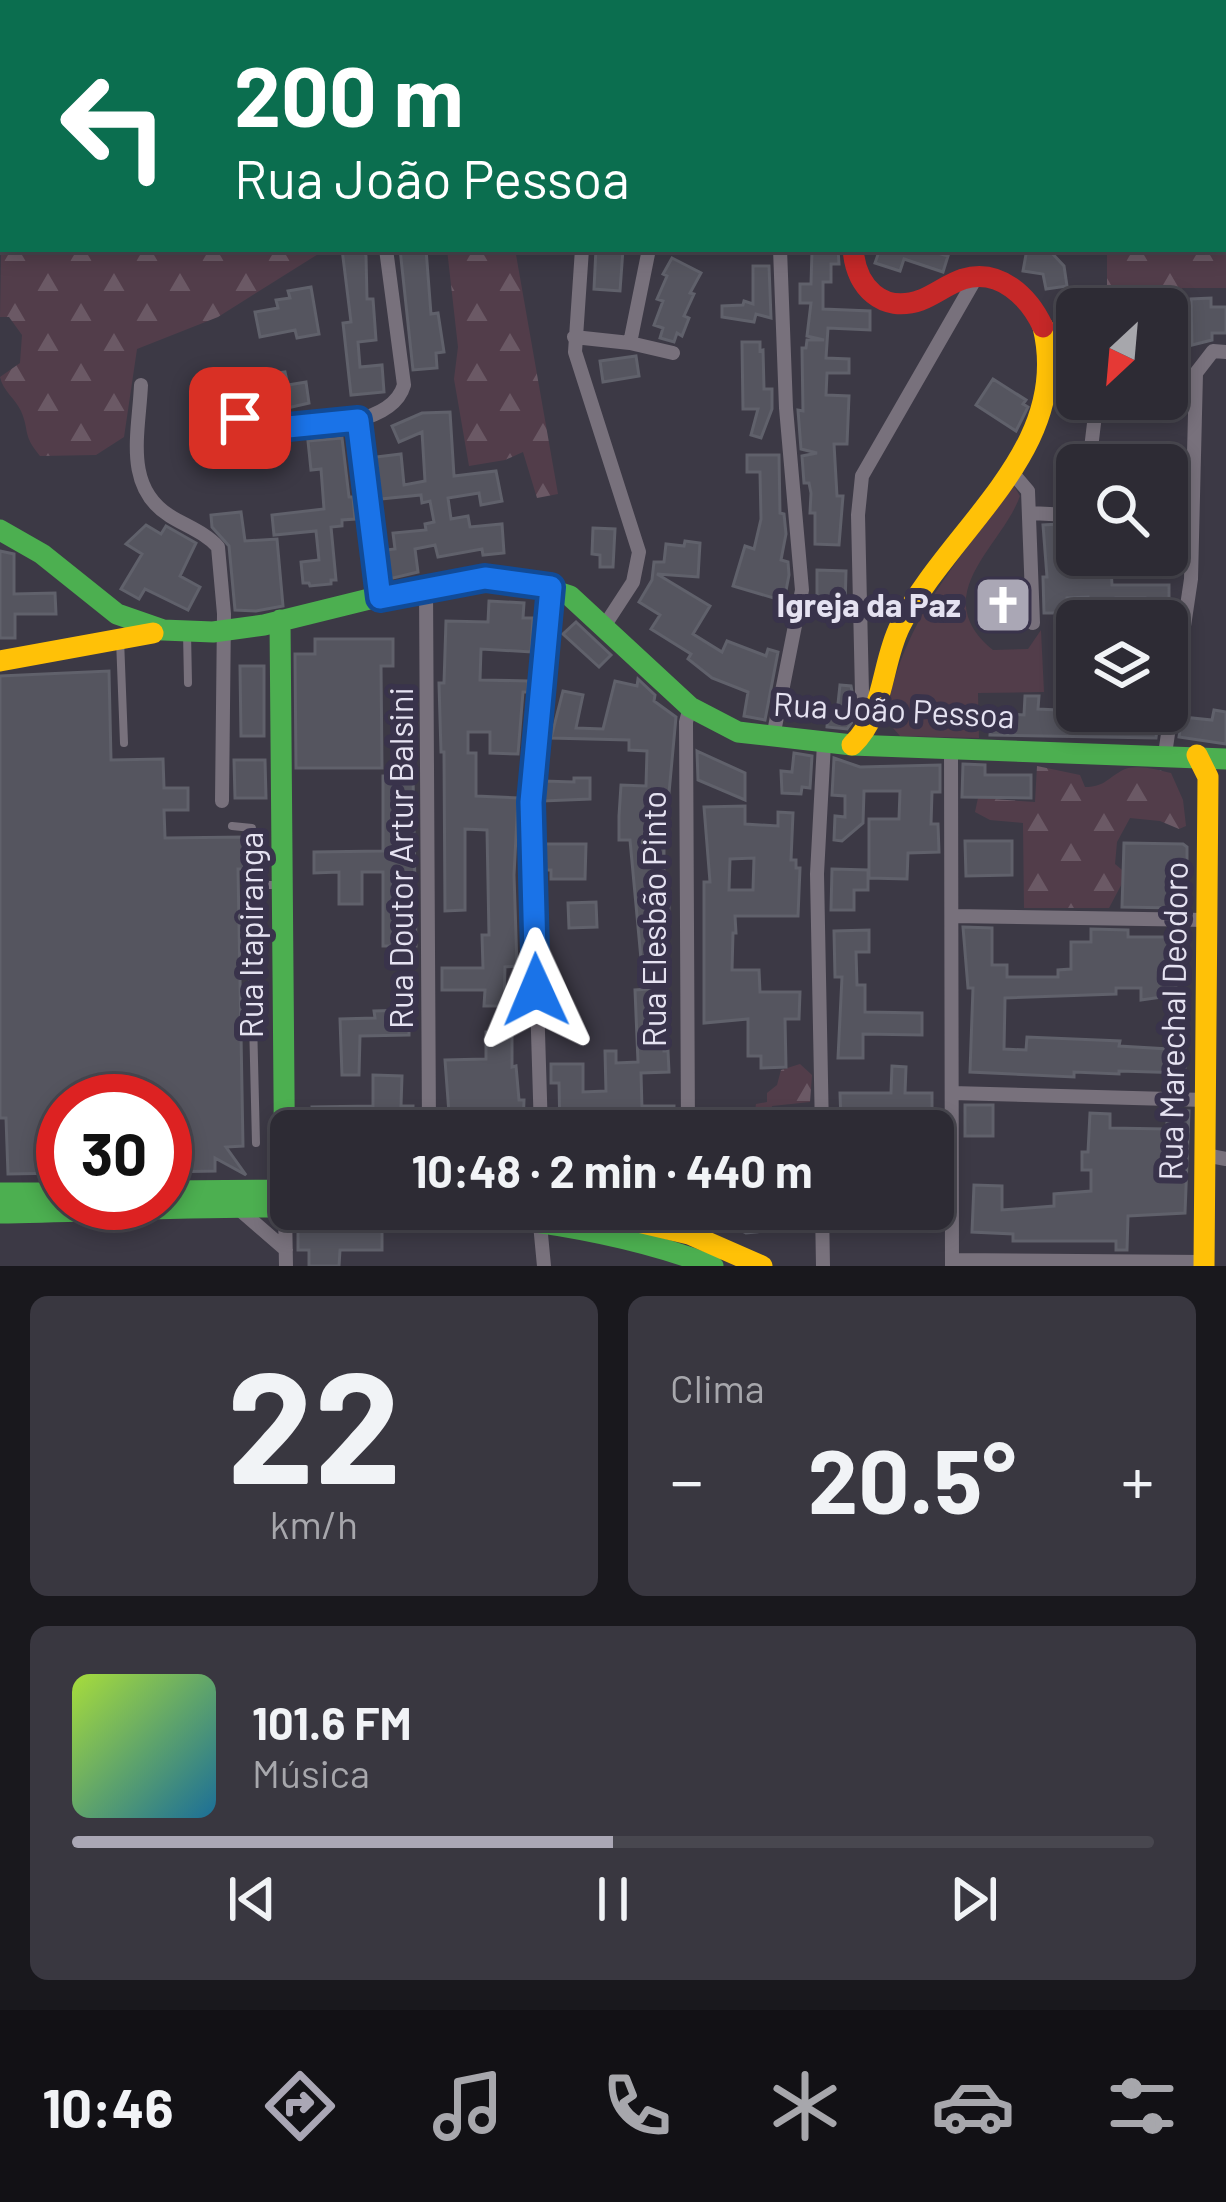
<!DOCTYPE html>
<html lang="pt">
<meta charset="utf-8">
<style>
:root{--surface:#2d2b34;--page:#393740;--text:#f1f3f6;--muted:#a7a7ac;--line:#48474f;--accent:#aaa7b5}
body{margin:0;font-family:Barlow,sans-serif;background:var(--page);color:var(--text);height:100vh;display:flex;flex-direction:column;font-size:45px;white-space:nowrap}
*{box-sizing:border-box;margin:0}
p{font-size:39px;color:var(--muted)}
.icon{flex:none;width:66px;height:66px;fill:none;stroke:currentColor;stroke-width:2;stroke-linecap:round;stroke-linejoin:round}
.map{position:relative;height:1266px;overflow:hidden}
.sheet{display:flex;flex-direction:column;gap:30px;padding:30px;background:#19181d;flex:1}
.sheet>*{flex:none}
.top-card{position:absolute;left:0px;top:0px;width:1227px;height:252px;box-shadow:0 6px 18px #0003,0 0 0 3px var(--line);background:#0b6e4f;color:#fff;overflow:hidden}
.needle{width:78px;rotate:206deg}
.fabs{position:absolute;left:1056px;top:288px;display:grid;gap:24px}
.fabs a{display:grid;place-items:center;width:132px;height:132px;border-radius:18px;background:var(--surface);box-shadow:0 6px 18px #0003,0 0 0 3px var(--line);font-size:60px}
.speed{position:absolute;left:36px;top:1074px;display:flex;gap:24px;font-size:60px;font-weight:700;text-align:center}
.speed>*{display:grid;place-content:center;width:156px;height:156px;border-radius:50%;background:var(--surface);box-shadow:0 6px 18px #0003,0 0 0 3px var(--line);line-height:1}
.speed .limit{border:18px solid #d22;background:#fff;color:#111}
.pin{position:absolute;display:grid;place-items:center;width:102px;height:102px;color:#fff;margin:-51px;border-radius:24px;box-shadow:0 6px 18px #0006}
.me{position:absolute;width:132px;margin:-66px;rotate:359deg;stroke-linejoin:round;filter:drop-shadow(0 0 9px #0008)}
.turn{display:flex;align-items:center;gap:42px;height:252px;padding:0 36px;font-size:54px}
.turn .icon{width:156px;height:156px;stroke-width:2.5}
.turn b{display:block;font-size:84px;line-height:102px}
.big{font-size:90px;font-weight:700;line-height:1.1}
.sheet .card{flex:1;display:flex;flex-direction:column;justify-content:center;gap:18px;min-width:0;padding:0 42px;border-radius:18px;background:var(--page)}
.sheet .dial{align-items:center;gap:0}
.dial b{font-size:156px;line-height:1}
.song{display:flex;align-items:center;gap:36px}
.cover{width:144px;height:144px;border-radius:18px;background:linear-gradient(135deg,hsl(80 70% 55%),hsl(200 70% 35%))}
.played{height:12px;border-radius:6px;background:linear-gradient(90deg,var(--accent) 50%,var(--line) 50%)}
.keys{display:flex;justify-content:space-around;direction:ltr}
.heat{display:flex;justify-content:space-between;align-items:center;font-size:66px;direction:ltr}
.sheet .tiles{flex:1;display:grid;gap:30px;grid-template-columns:1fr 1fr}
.card:last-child{grid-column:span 2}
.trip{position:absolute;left:270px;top:1110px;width:684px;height:120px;border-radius:18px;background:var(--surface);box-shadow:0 6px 18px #0003,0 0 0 3px var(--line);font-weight:700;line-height:120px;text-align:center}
.dock{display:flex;height:192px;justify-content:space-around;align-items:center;background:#121115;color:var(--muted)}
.dock .icon{width:84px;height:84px}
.dock .current{color:var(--accent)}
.dock b{font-size:54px;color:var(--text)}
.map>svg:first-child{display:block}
</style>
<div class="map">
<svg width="1226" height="1266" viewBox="0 0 1226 1266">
<defs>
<pattern id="forest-firs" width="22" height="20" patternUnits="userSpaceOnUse" patternTransform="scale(3)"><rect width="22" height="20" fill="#523d4a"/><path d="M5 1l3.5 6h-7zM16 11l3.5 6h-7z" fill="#6b5965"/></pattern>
</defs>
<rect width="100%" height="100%" fill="#3c3945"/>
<path fill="#523d4a" d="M1014,486L1020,496C1002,547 926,595 993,650L1028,649L1041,630L1044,692L978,693L979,738L900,736L886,720C898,626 959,559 1014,486Z"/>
<path fill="url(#forest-firs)" d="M1012,0H1226V288H1182L1167,309H1107V249H1224V3H1010Z
M3,149V249L323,251L218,317L137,349L124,437L96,455L40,456C22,434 30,432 21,411C15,398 3,391 0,377L20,363L22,335L9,317H0Z
M447,249H515L558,494L537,498L523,452L505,460L469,466L454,379L458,347Z
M1037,766L1080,775L1085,787C1103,787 1106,780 1121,771C1134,763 1157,770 1171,773L1183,800L1186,826L1179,829L1160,821L1130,818L1117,842L1115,864L1127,874L1109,908H1024L1023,823L990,820L975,812L978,798L1035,802Z
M800,1064L812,1075L810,1102L772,1106L768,1131H752L756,1104L767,1102V1093L777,1085L781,1070Z"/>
<path fill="#55555f" stroke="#60616b" stroke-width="3" fill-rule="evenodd" d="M342,249H363L366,256L367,299H373L376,340L358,342L360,367L382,365L384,392L351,395L343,323L351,322Z
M400,249H426L431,314L438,313L444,352L436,353L437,368L413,370Z
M596,249H623L620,291L594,289Z
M834,249H838L839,264H831V282H823V309L870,311V330L828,328L826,358L849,359V373H827L826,395L849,396L847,444H834L837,496H843L839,545L815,544V513H810L811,493L809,483H804L802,456L817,453L801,449L798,410L803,411L802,348H806L807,340H824L807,336L811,303H800V284H811L812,251Z
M880,249H943L941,254L948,256L943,272L904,259L900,271L875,263Z
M1027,249L1049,250L1064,266L1067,286L1046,289L1043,274L1023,271Z
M672,258L701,273L690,293L694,294L684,316L689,318L682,336L677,333L674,342L660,338L663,328L654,325L663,301L657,299L667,276L663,274Z
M753,266H769L771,318L756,314L754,322L722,317V306L743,305L744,301L753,304Z
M311,287L319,334L297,338L295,330L260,337L255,312L278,308L276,300L290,298L288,291Z
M1211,298V307H1226V333H1212V340L1192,345L1191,299Z
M742,342H760V351L763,350L764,389H772V409L761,438L751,435L758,409H743Z
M636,356L639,376L603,382L600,361Z
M285,372L288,385L306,382L309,403L266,413L263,396L255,397L251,377Z
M993,379L1026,400L1023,404L1028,407L1016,431L976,405Z
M450,412L454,476L496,471L502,501L481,505L479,493L448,498L451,519L468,516L470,527L502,524L504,553L483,555L482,549L438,557L435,545L415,549L418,572L389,579L386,550L395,549L393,533L426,530L425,524L434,522L430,501L422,503L421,495L380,499L376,457L401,454L404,485L425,481L422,432L399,442L392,426L422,413Z
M342,438L349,497H353L355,519L342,520V526L331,527L336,580H331V584L310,586L309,583H303L301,562L319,560L316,531L274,535L272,515L324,509L321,469L311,470L308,441Z
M1157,452L1180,453V566L1123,564V555H1167V465H1156Z
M747,455H779L780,513L784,514L786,534L781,560L788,562L789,575L784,601L733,586L745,546L754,549L761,519L760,472H747Z
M241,512L245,541L277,539L283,606L256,611L235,610L229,546L212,527L211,515Z
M1077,523V568H1111L1112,585H1169V619L1145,618V598H1116V616H1088V597L1067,598V613H1044L1043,577H1047L1043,525Z
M146,525L161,534L166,526L196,543L180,576L200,587L188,610L145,589L139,599L121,589L142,554L126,544Z
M593,528L615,529L613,567H600V555L592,554Z
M685,541L700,543L698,577L657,574L710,606L693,634L722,652L727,641L766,656L768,649L778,652L765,720L744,716L748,692L712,678L688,659L691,654L651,629L660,615L639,602L652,580L654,562H664L666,544L684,546Z
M0,551L14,554V594L55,593L56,614H15V638H0Z
M817,570L846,571L845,607H817Z
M992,580L1018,581L1015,629L989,628Z
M489,601L524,603L523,618H533L531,652L481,649L480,680L528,681V692H523L518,754L490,753V732H468V753H476V796L518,798L514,875L517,966L505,967L504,1006H484L485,990H442V968H483L482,935H489L487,830L465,829V910L445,911L444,752H441L439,683H444L446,621L488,622Z
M576,622L611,655L599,667L563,634Z
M315,639H393V666H381L382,768H296L295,654H315Z
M240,666H264V736H241Z
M109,671L111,760L163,759L164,788H188V810H164L165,838L244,837V869H238L243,1146L226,1147L246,1175L215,1158V1171L165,1172V1101H63V1173L8,1174L6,1118H0V676Z
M638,679L655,695L654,701L676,717L669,793H649L651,828H664V895L668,894L669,907L668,930L664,931L666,957L641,959L630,840H619V816L621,785L646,786L647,751L629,750V740L551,738L563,691L583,695L576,728L603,729L615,681L637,686Z
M840,685L851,686L854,702L852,722L847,729L827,727L828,712L837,713Z
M1025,696H1039L1038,709L1159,715L1156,738L990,735L991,713L1024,715Z
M1214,710L1226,712V744L1179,737L1182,717L1212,720Z
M697,751L745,773V800L698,780Z
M794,753L812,756L810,788L802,787L801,794L782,793L781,771L792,772Z
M834,758L860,767L940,765V792H932L931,824H938L939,852L908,853L907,879L869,878V819H899L900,791H864L863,823L842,841L834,840L835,816L845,817V796L832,795Z
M234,760H265L266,798H235Z
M963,764L985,765V775H1031V798L962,797Z
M383,776H413L416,946H383V872H362V904H339V872L314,873V852L383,851Z
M574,778H590V799L543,801L544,781L574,782Z
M745,806V824L778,826V812L793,813L791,860H796V868H800L798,916H735L736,933H733L732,970H759L760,992H800L799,1019H785L786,1067L761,1068V1056H748V1019L704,1023V882H710L704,807ZM754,858L753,890H729L730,859Z
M965,841H1012V875L966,876Z
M1124,843L1183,844L1187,847V866L1183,871H1175L1174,908L1122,907Z
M544,844H586L585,879H551V870H544Z
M832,869L868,870V890H854V910H831Z
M596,902L597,927L569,928L568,903Z
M963,927L992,928V965H1007V977H1058V970L1071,969V942H1091V929L1128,930V937H1175L1176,995L1141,1000V988H1116V994L1005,998L1004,1049L1026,1050L1027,1037L1120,1041L1119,1046L1185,1050V1073L1119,1071V1074L1074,1072V1077L970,1072L973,988H968Z
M869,930V952H856L857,985H865V1012L922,1013V1035L863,1034V1058H838L842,977H835L834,931Z
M665,988L664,1051H668L669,1072L641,1073L642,1109L591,1110L590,1131H560L559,1083H551V1064H583V1092L606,1091L605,1051H616V1063L638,1062L635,990Z
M409,1010V1035L360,1036L359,1075H342L340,1019L375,1018L374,1011Z
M486,1032H512V1067L516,1066L519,1100H524L523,1127H450L445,1060L486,1059Z
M892,1066L906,1067L905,1093H932V1119L893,1120V1131H875L874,1121L841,1122L840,1093H891Z
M373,1075L402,1076L401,1106H413V1127L359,1124V1131H313L312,1107L373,1106Z
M965,1105H993V1136H965Z
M644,1106H674V1131H644Z
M1167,1110L1189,1111L1185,1213L1128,1216L1127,1250H1116V1241H1013V1234L972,1232L974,1185L1002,1186V1210L1054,1206V1194L1091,1191V1170H1082V1152H1088L1090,1113L1110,1114V1128L1167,1129Z
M700,1209H756L757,1232L746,1233Z
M298,1228L382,1229V1250H340L339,1266H309V1250H298Z"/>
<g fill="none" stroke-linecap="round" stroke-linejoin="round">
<path stroke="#78717c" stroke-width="8" d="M187,632L188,683
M120,639L124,743
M232,826L252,828L253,885
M256,1143L250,897L253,885H282"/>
<path stroke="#78717c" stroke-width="14" d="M352,0V3
M770,0V3
M582,249L575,352L639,552L633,582L605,625
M574,337L630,343L649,249
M630,343L673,353
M236,375L240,418L258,430C297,427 391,431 404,385L386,249
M141,385C139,432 123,487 170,516C186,526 206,533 218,547L224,614L222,801
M359,420L380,599
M1089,465L1095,415
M1010,470L1028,491L1033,623
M1030,513L1069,515L1077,510
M426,587L429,1129
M873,713L862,693L858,515L862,476L977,276
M773,737L802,590L786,408L780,249
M951,750L952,1266
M1165,754L1191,579L1196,373L1213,351L1226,352
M953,916L1207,920
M952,1093L1205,1100
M541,1131L531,802L551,587
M688,1131L686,722L690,707
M822,1131L817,874L824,743
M1205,1155L1226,1159
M689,1209V1234
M822,1209L823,1266
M285,1210L286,1266
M241,1211L286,1250
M540,1224L544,1266
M952,1260L1204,1262"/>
<path stroke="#4caf50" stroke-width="21" d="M965,3L971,0
M0,530L42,554L117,614L163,630L213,632L264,625L422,586L473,579L523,581L570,596L690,707L738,732L852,745L1226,759
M280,620L285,1208
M165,1191L291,1190
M0,1193H63
M0,1213C220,1209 506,1186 713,1266"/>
<path stroke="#ffc107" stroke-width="21" d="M0,661L153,633
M852,745C885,714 881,664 900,626C950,527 1073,450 1043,327
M1197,755L1208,777L1204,1266
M583,1209L689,1234L762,1266"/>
<path stroke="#c62828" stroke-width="21" d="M853,249C856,287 882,314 921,300C936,294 948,284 963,279C1000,268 1029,297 1043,327"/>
</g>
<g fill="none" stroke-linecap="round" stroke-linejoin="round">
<defs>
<path id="route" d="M240,418L258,430L358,420L380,598L485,578L551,587L531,802L536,990"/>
</defs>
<use href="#route" stroke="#114b97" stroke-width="30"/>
<use href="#route" stroke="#1a73e8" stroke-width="21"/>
</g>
<defs>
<symbol id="church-square" viewBox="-11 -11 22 22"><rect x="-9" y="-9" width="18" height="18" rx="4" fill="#aaa7b5" stroke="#39334b"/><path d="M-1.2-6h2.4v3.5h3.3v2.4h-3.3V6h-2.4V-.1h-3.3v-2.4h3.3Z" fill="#fff"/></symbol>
</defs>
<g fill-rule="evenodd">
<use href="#church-square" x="970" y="572" width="66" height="66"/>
</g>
<g text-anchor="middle" stroke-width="12" stroke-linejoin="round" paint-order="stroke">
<g font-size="33" font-weight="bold" fill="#e5e2f1" stroke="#39334b" text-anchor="end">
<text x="961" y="617">Igreja da Paz</text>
</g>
<g font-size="33" fill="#e5e2f1" stroke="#39334b">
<text transform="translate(894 710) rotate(3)" y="12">Rua João Pessoa</text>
<text transform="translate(401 858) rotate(-90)" y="12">Rua Doutor Artur Balsini</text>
<text transform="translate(654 919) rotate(-90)" y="12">Rua Elesbão Pinto</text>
<text transform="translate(251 935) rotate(-90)" y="12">Rua Itapiranga</text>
<text transform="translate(1173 1021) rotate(-89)" y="12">Rua Marechal Deodoro</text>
</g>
</g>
</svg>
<div class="fabs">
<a><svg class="needle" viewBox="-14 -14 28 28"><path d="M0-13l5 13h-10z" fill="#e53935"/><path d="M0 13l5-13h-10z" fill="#a7a7ac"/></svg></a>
<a><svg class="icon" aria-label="search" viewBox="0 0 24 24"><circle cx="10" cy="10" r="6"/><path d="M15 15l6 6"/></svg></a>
<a><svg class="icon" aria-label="layers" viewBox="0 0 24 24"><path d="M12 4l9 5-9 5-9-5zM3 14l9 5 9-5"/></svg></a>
</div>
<div class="speed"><div class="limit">30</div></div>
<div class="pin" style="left:240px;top:418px;background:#d93025"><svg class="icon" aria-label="arrive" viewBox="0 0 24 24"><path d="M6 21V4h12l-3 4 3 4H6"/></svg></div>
<svg class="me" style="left:536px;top:990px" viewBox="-20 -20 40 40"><path d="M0-17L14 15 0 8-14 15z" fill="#1a73e8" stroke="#fff" stroke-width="4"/></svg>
<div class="trip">10:48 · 2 min · 440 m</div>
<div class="top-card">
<div class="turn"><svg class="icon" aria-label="left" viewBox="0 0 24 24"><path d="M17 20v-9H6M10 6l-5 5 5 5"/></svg><div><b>200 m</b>Rua João Pessoa</div></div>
</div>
</div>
<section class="sheet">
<div class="tiles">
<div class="card dial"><b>22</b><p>km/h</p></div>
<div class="card"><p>Clima</p>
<div class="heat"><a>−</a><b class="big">20.5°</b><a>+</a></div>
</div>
<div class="card">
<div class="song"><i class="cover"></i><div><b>101.6 FM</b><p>Música</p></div></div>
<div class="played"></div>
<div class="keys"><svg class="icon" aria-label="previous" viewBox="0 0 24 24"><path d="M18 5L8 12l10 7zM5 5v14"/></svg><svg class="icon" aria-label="pause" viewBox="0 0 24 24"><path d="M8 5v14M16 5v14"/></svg><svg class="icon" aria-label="next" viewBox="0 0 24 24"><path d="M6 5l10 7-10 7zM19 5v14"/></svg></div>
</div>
</div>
</section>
<nav class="dock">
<b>10:46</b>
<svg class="icon current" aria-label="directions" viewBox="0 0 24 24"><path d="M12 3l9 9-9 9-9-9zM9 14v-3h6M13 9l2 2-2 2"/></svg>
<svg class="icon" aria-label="music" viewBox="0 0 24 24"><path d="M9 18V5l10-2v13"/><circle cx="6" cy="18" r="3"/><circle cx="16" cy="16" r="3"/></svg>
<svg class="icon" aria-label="phone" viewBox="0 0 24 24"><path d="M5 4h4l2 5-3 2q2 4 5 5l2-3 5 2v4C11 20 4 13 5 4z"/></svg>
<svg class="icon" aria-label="climate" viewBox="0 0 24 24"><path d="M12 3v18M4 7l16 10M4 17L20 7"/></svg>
<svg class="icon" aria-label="car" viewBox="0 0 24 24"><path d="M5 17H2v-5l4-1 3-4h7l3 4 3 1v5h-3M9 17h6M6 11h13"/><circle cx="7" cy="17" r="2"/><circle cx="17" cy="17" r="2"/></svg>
<svg class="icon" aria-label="filters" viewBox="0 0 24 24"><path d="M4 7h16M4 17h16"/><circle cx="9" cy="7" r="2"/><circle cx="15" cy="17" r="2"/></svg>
</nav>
